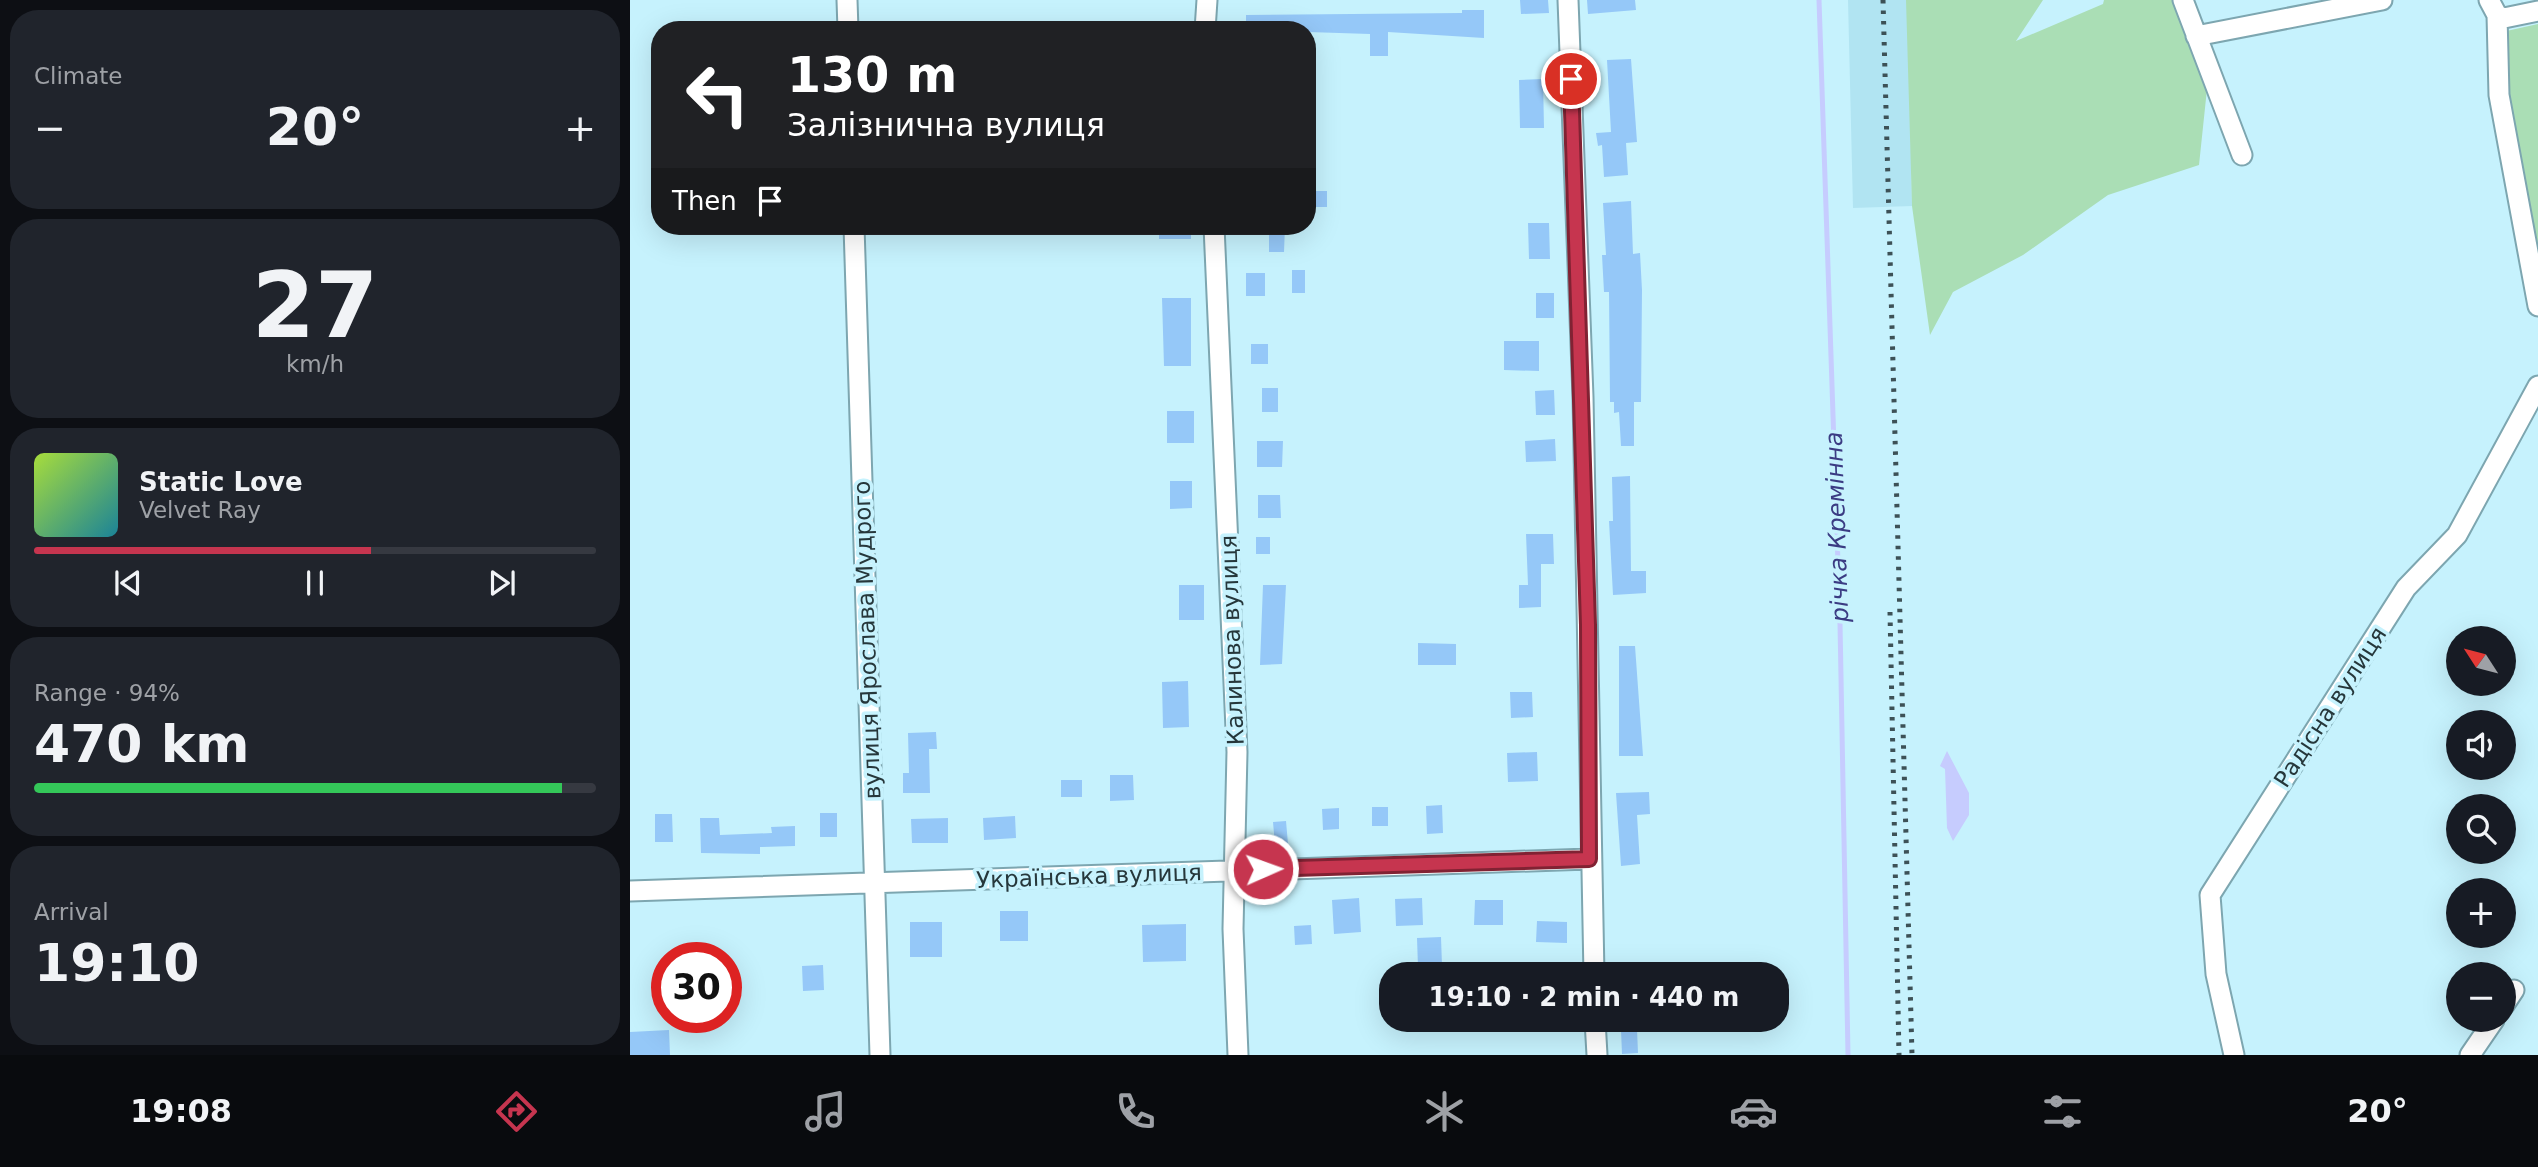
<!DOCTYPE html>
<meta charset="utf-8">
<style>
:root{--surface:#171b24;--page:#20242c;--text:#f1f3f6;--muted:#9ea1a6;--line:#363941;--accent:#c6354f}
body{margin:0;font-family:"DejaVu Sans",sans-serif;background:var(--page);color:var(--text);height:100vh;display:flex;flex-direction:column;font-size:26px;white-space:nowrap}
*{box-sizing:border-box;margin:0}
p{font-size:23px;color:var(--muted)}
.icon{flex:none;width:38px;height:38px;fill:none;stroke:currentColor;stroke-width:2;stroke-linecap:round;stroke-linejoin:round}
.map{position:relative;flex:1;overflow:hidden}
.panel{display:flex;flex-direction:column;gap:10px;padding:10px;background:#0d0f14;width:630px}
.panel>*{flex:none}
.guide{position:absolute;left:21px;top:21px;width:665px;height:214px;border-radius:28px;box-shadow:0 7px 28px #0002;background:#202124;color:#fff;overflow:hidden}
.needle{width:46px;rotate:306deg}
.fabs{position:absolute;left:1816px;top:626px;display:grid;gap:14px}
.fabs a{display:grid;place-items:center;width:70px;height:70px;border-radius:50%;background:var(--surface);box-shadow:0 7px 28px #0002;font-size:35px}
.speed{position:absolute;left:21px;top:942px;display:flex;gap:14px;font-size:35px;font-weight:700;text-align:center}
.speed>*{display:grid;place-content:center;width:91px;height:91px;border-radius:50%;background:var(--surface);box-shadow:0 7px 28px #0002;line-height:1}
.speed .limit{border:10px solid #d22;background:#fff;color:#111}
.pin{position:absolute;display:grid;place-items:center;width:60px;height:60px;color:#fff;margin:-30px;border:4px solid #fff;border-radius:50%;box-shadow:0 2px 7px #0007}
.me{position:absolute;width:77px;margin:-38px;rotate:88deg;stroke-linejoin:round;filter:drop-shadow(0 0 5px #0008)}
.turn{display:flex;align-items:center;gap:24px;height:147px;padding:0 21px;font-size:32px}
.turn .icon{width:91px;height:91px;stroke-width:2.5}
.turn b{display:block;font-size:49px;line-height:60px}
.then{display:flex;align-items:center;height:66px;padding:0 21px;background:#0003;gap:14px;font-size:26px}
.big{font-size:52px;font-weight:700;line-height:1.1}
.panel .widget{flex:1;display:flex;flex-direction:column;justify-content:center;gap:10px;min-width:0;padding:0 24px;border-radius:28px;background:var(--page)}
.panel .dial{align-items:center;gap:0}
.dial b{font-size:91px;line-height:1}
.song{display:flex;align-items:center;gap:21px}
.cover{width:84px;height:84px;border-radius:10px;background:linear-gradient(135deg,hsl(80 70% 55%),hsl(190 70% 35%))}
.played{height:7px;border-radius:4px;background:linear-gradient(90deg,var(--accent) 60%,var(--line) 60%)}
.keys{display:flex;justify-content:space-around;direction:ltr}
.heat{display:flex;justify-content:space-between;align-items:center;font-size:38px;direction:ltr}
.charge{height:10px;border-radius:5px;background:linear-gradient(90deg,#34c759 94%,var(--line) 0)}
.trip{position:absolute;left:749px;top:962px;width:410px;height:70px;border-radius:28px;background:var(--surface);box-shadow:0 7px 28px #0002;font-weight:700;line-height:70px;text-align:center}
.dock{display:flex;height:112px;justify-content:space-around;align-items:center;background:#090b0e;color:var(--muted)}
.dock .icon{width:49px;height:49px}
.dock .current{color:var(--accent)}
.dock b{font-size:32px;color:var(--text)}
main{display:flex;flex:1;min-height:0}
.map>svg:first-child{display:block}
</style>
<main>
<section class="panel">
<div class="widget"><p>Climate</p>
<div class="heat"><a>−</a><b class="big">20°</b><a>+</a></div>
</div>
<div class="widget dial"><b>27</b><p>km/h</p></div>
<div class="widget">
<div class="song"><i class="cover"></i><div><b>Static Love</b><p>Velvet Ray</p></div></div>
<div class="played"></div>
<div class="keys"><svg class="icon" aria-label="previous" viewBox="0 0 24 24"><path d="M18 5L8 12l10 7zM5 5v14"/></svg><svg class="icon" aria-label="pause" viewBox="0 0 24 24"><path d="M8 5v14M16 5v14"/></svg><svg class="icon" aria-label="next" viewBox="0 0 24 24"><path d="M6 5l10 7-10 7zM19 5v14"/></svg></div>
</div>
<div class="widget"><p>Range · 94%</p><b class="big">470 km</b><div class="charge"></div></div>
<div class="widget"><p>Arrival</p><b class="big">19:10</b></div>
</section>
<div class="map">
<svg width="1908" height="1055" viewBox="0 0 1908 1055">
<rect width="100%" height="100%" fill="#c6f2fd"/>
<path fill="#b1e4f2" d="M1218,0H1278L1282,206L1223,208Z"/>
<path fill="#aadeb5" d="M1276,0H1413L1386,41L1473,4L1474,0H1552L1579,70L1569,165L1478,195L1393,255L1323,292L1300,335L1282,206Z
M1908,24V254L1866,42L1872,32Z"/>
<path fill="#c6ccfe" d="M1317,751L1339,793V815L1323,841L1317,828L1315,769L1310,766Z"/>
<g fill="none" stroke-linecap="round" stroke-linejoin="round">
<path stroke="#c6ccfe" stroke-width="5" d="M1189,0L1210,623L1218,1055"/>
</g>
<path fill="#95c8f8" d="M890,0H918L919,13L891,14Z
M957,0H1005L1006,10L958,14Z
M832,10H854V38L758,32V56H740V34L616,30V15L832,13Z
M1001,59L1007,142L996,143L998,175L974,177L972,145L968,146L966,133L981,132L977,60Z
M913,79L914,128H890L889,80Z
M682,191H697V207H681Z
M1001,201L1003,254L1010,253L1012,290L1011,402H1004V446H991L989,412L984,413V402H980L979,292H974L972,255H976L973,203Z
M898,223H919L920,259H899Z
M529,226H561V239H529Z
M639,226H655L654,252H639Z
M662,270H675V293H662Z
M616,273H635V296H616Z
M906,293H924V318H906Z
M532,298H561V366H534Z
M874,341H909V371L874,370Z
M621,344H638V364H621Z
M632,388H648V412H632Z
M924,390L925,415H906L905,391Z
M537,411H564V443H537Z
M925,439L926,461L896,462L895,441Z
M627,441H653L652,467H627Z
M1000,476L1001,571H1016V593L983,595L979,521H983L982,477Z
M540,481H562V508L540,509Z
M628,495H650L651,518H628Z
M896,534H923L924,564H911V607L889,608V585H898Z
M626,537H640V554H626Z
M549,585H574V620H549Z
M633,585H656L652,664L630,665Z
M788,643L826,644V665H788Z
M989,646H1005L1013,756H989Z
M558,681L559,727L533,728L532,682Z
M880,692H902L903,717L881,718Z
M306,732L307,749H299L300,793H273V773H279L278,733Z
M907,752L908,781L878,782L877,753Z
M480,775H503L504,800L480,801Z
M431,780H452V797H431Z
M1019,792L1020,814L1007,815L1010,864L991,866L986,793Z
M812,805L813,833L797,834L796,806Z
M742,807H758V826H742Z
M709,808V829L693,830L692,809Z
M190,813H207V837H190Z
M25,814H42L43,842H25Z
M385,816L386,838L354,840L353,818Z
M70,818H89L90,835L142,833L141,827L165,826V846L130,847V854L71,853Z
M318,818V843H282L281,819Z
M656,821L658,844L645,845L643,822Z
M729,898L731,932L704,934L702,900Z
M792,898L793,925L766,926L765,899Z
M845,900H873V925H844Z
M370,911H398V941H370Z
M907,921L937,922V943L906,942Z
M280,922H312V957H280Z
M556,924V961L513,962L512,925Z
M681,925L682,944L665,945L664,926Z
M811,937L812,966L788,967L787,938Z
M193,965L194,990L173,991L172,966Z
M1007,1029L1008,1053L992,1054L991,1030Z
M39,1030L40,1055H0V1032Z"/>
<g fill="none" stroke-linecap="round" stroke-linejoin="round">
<defs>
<path id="minor" d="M217,0L218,30
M938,0L953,397L964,975
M1553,0L1612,155
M1859,0L1867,15L1874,18L1908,11
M1867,15L1869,95L1908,306
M575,30L577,0
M1566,36L1752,0
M224,226L250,1055
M584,226L607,752L603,929L608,1055
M0,891L959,859
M1874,1005L1884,990
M965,1020L967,1055
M1604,1055L1586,974L1580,895L1776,588L1827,535L1908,386
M1840,1055L1864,1020"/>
</defs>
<use href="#minor" stroke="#7da6b0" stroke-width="23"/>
<use href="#minor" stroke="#fff" stroke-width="19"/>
<path stroke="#3d5156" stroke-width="5" stroke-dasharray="3.5 7" stroke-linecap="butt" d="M1253,0L1282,1055
M1260,612L1269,1055"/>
</g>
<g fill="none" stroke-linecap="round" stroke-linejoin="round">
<defs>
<path id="route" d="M633,869L959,859L958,625L941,79"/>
</defs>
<use href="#route" stroke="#812233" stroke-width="18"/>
<use href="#route" stroke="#c6354f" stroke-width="12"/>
</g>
<g text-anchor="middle" stroke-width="7" stroke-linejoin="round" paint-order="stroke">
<g font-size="23" fill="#26373b" stroke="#c6f2fd">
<text transform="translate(237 640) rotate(-92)" y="8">вулиця Ярослава Мудрого</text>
<text transform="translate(602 640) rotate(-92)" y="8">Калинова вулиця</text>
<text transform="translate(1700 707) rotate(-57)" y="8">Радісна вулиця</text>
<text transform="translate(459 876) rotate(-2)" y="8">Українська вулиця</text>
</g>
<g font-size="24" font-style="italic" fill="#3b3c83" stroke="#c6f2fd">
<text transform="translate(1207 527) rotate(-92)" y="8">річка Кремінна</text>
</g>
</g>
</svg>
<div class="fabs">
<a><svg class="needle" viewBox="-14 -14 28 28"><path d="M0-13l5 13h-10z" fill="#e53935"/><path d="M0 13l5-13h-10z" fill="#9ea1a6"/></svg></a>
<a><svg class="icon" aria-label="sound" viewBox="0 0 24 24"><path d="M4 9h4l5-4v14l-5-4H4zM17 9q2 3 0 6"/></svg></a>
<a><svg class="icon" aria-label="search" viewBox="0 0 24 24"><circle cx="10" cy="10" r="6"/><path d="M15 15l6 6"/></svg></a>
<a>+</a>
<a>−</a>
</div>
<div class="speed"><div class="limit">30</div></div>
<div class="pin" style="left:941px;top:79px;background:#d93025"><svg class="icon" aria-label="arrive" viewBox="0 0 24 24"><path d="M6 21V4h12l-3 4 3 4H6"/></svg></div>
<svg class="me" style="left:633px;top:869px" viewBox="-20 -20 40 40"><circle r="17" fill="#c6354f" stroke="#fff" stroke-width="3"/><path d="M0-11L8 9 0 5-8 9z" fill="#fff"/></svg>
<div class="trip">19:10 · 2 min · 440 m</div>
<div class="guide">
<div class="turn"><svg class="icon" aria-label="left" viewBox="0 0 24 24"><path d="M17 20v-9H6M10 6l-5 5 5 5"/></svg><div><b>130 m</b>Залізнична вулиця</div></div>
<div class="then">Then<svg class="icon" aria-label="arrive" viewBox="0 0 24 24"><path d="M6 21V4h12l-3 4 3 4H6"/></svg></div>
</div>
</div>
</main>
<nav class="dock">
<b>19:08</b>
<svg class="icon current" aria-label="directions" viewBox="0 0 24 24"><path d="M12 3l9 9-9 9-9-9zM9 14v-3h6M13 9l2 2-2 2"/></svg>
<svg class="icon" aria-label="music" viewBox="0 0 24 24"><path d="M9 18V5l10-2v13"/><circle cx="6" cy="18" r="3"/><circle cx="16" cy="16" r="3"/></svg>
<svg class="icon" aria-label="phone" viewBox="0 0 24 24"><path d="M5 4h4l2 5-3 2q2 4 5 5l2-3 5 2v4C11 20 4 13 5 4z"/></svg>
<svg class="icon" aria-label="climate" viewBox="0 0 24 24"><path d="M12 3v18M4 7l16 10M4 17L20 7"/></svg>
<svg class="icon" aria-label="car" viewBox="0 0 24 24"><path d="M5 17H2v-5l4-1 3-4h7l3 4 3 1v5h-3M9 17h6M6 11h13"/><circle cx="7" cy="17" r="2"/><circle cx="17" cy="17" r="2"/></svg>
<svg class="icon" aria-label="filters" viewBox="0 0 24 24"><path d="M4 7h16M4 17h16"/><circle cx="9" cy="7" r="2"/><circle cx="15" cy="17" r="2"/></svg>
<b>20°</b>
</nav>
